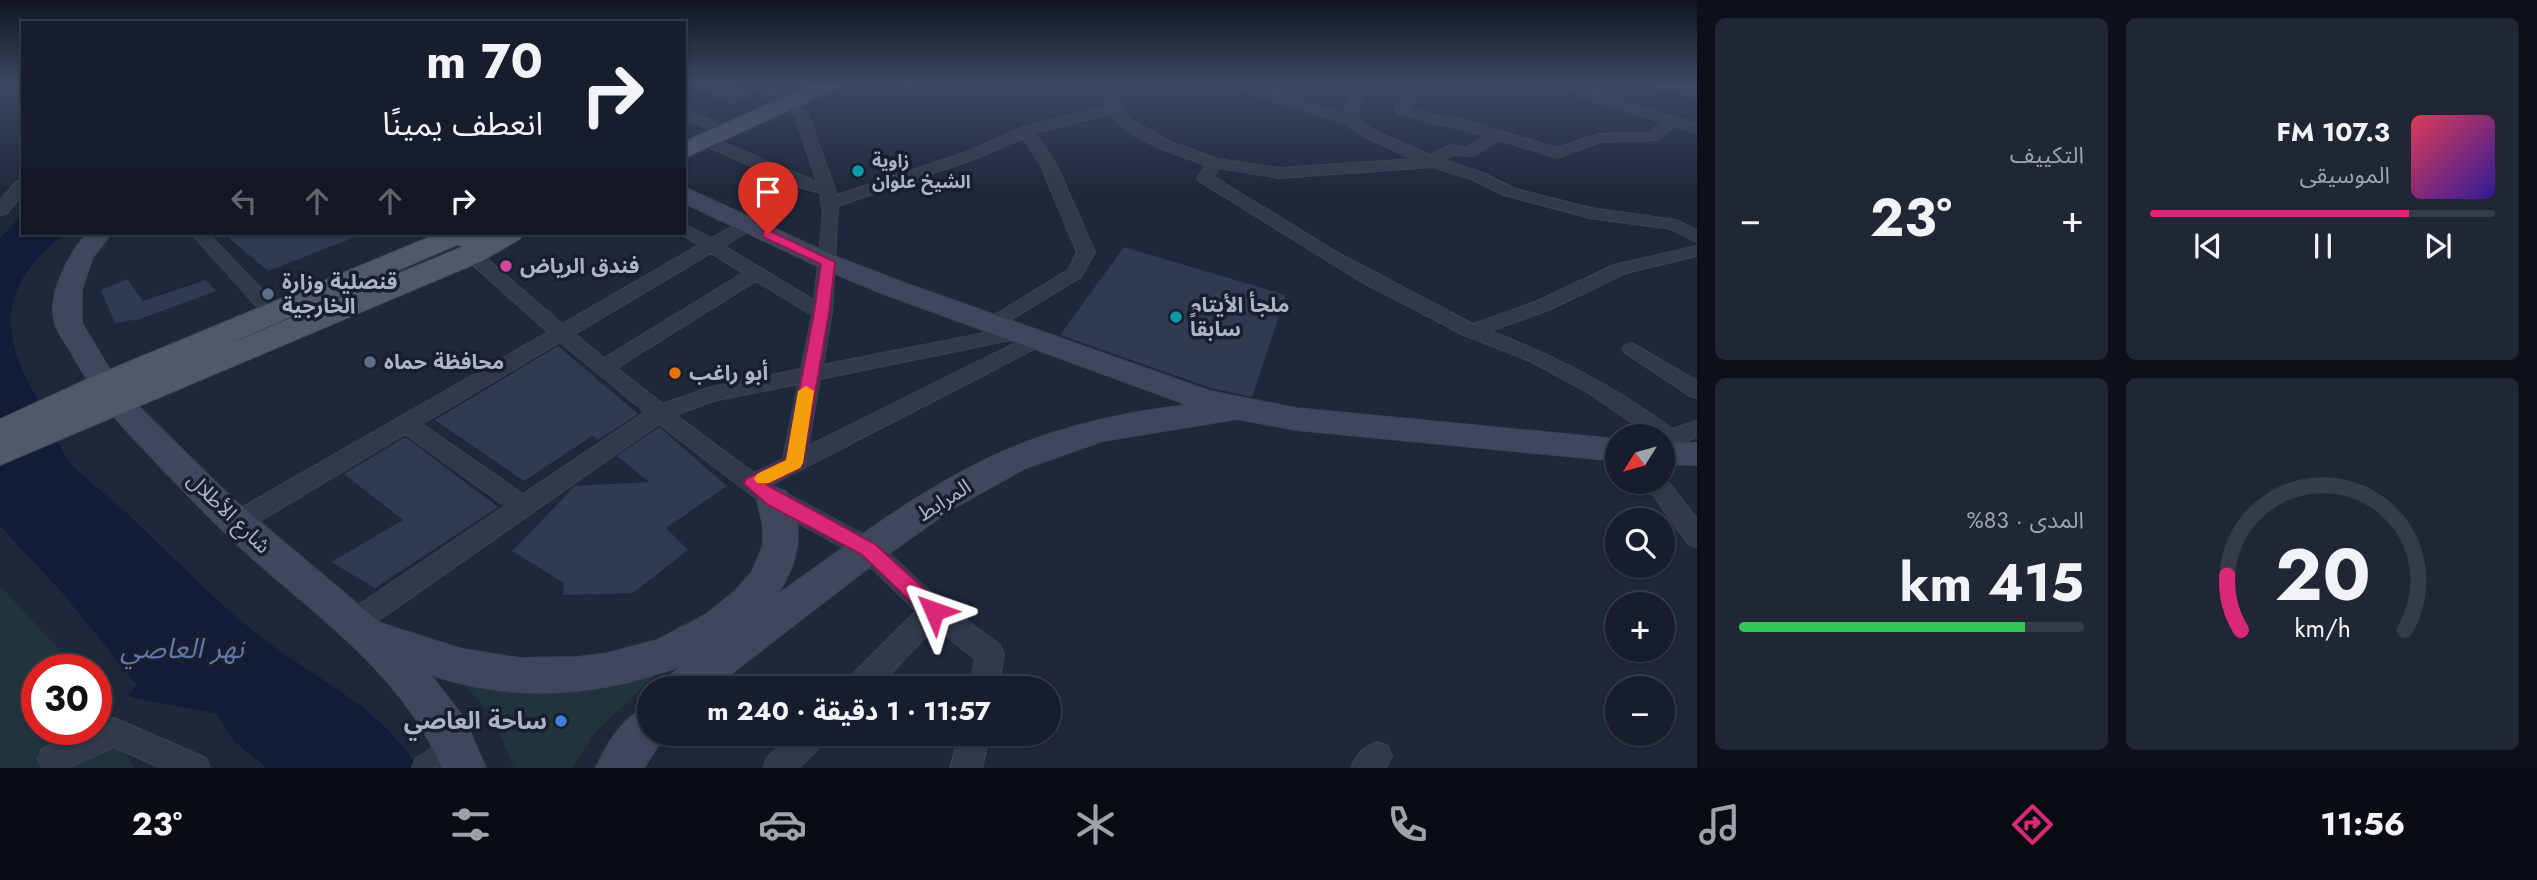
<!DOCTYPE html>
<html lang="ar">
<meta charset="utf-8">
<style>
:root{--surface:#171d2c;--page:#202634;--text:#f1f3f6;--muted:#9ea2a9;--line:#363b48;--accent:#db2777}
body{margin:0;font-family:Jost,"Noto Sans Arabic",sans-serif;background:var(--page);color:var(--text);direction:rtl;height:100vh;display:flex;flex-direction:column;font-size:26px;white-space:nowrap}
*{box-sizing:border-box;margin:0}
p{font-size:23px;color:var(--muted)}
.icon{flex:none;width:38px;height:38px;fill:none;stroke:currentColor;stroke-width:2;stroke-linecap:round;stroke-linejoin:round}
.map{position:relative;flex:1;overflow:hidden;direction:ltr}
.details{display:flex;flex-direction:column;gap:18px;padding:18px;background:#0d1018;width:840px}
.details>*{flex:none}
.hud{position:absolute;left:21px;top:21px;width:665px;height:214px;border-radius:0px;box-shadow:0 2px 5px #0004,0 0 0 2px var(--line);direction:rtl;background:#171d2c;color:var(--text);overflow:hidden}
.needle{width:46px;rotate:233deg}
.controls{position:absolute;left:1605px;top:424px;display:grid;gap:14px}
.controls a{display:grid;place-items:center;width:70px;height:70px;border-radius:50%;background:var(--surface);box-shadow:0 2px 5px #0004,0 0 0 2px var(--line);font-size:35px}
.speed{position:absolute;left:21px;top:654px;display:flex;gap:14px;font-size:35px;font-weight:700;text-align:center}
.speed>*{display:grid;place-content:center;width:91px;height:91px;border-radius:50%;background:var(--surface);box-shadow:0 2px 5px #0004,0 0 0 2px var(--line);line-height:1}
.speed .limit{border:10px solid #d22;background:#fff;color:#111}
.pin{position:absolute;display:grid;place-items:center;width:60px;height:60px;color:#fff;margin:-72px -30px;border-radius:50% 50% 50% 0;rotate:-45deg;box-shadow:0 0 7px #0007}
.pin .icon{rotate:45deg}
.me{position:absolute;width:77px;margin:-38px;rotate:313deg;stroke-linejoin:round;filter:drop-shadow(0 0 5px #0008)}
.turn{display:flex;align-items:center;gap:24px;height:147px;padding:0 28px;font-size:32px}
.turn .icon{width:91px;height:91px;stroke-width:2.5}
.turn b{display:block;font-size:49px;line-height:60px}
.lanes{display:flex;align-items:center;height:66px;padding:0 28px;background:#0003;justify-content:center;gap:35px;direction:ltr}
.lanes .off{opacity:.35}
.big{font-size:52px;font-weight:700;line-height:1.1}
.details .card{flex:1;display:flex;flex-direction:column;justify-content:center;gap:10px;min-width:0;padding:0 24px;border-radius:10px;background:var(--page)}
.details .dial{align-items:center;gap:0}
.dial svg{height:182px;overflow:visible;fill:none;stroke:var(--line);stroke-width:7;stroke-linecap:round;text-anchor:middle}
.dial text{fill:var(--text);stroke:none}
.song{display:flex;align-items:center;gap:21px}
.cover{width:84px;height:84px;border-radius:10px;background:linear-gradient(135deg,hsl(350 70% 55%),hsl(250 70% 35%))}
.played{height:7px;border-radius:4px;background:linear-gradient(90deg,var(--accent) 75%,var(--line) 75%)}
.keys{display:flex;justify-content:space-around;direction:ltr}
.heat{display:flex;justify-content:space-between;align-items:center;font-size:38px;direction:ltr}
.charge{height:10px;border-radius:5px;background:linear-gradient(90deg,#34c759 83%,var(--line) 0)}
.details .tiles{flex:1;display:grid;gap:18px;grid-template-columns:repeat(2,1fr)}
.trip{position:absolute;left:637px;top:676px;width:424px;height:70px;border-radius:35px;background:var(--surface);box-shadow:0 2px 5px #0004,0 0 0 2px var(--line);font-weight:700;line-height:70px;text-align:center;direction:rtl}
.tab-bar{display:flex;height:112px;justify-content:space-around;align-items:center;background:#090c12;color:var(--muted)}
.tab-bar .icon{width:49px;height:49px}
.tab-bar .selected{color:var(--accent)}
.tab-bar b{font-size:32px;color:var(--text)}
main{display:flex;flex:1;min-height:0}
.map>svg:first-child{display:block}
</style>
<main>
<section class="details">
<div class="tiles">
<div class="card">
<div class="song"><i class="cover"></i><div><b>107.3 FM</b><p>الموسيقى</p></div></div>
<div class="played"></div>
<div class="keys"><svg class="icon" aria-label="previous" viewBox="0 0 24 24"><path d="M18 5L8 12l10 7zM5 5v14"/></svg><svg class="icon" aria-label="pause" viewBox="0 0 24 24"><path d="M8 5v14M16 5v14"/></svg><svg class="icon" aria-label="next" viewBox="0 0 24 24"><path d="M6 5l10 7-10 7zM19 5v14"/></svg></div>
</div>
<div class="card"><p>التكييف</p>
<div class="heat"><a>−</a><b class="big">23°</b><a>+</a></div>
</div>
<div class="card dial"><svg viewBox="0 0 100 80">
<path d="M14 69A42 42 0 1 1 86 69"/>
<path d="M14 69A42 42 0 0 1 8 45" stroke="#db2777"/>
<text x="50" y="56" font-size="32" font-weight="700">20</text>
<text x="50" y="72" font-size="11">km/h</text>
</svg></div>
<div class="card"><p>المدى · 83%</p><b class="big">415 km</b><div class="charge"></div></div>
</div>
</section>
<div class="map">
<svg width="1697" height="768" viewBox="0 0 1697 768">
<rect width="100%" height="100%" fill="#1f273a"/>
<path fill="#21343b" d="M0,586L78,670H37V730H96V689L114,732L134,768H0Z
M679,652L592,736L572,768H514L492,716L445,662L504,682Z"/>
<path fill="#121c38" d="M23,214V233H65C44,251 21,271 14,299C2,342 28,381 47,418C54,432 60,448 69,461C81,478 105,492 120,507C171,554 217,605 273,646C327,685 381,709 418,768H267L235,742L217,714C187,707 158,704 128,696L137,685L61,591L0,526V238Z"/>
<path fill="#303a51" d="M688,84H731L753,95L730,104Z
M223,233H363V234L268,271Z
M1124,247L1286,295L1252,397L1211,388L1060,335Z
M127,279L143,301L206,280L216,291L140,319L115,323L101,290Z
M558,346L638,414L598,440L592,436L524,481L435,420Z
M659,427L727,486L666,528L688,550L633,593L563,595L564,583L512,551L575,486L649,482L617,456Z
M405,437L498,507L375,588L331,562L403,520L344,474Z"/>
<g fill="none" stroke-linecap="round" stroke-linejoin="round">
<defs>
<path id="street" d="M742,84H760L782,97L775,101L770,100Z
M917,84L908,89L901,85L902,84Z
M1112,84H1125L1119,99L1129,119L1171,142L1218,159L1279,168L1414,159L1365,137L1344,123L1243,91V85H1253L1344,114L1348,99L1346,84H1360L1362,99L1357,119L1375,131L1430,155L1451,145L1466,148L1485,136C1455,127 1425,123 1396,112L1394,109L1413,84H1426L1409,107L1428,114L1460,119L1557,148L1599,134L1649,133L1662,122L1578,96L1563,84H1579L1588,90L1697,124V133L1674,126L1658,140L1601,142L1557,158L1499,140L1473,156L1453,155L1443,160L1483,173L1516,189L1591,208L1676,220L1697,230V242L1671,229L1590,218L1504,195L1471,179L1432,167L1279,178L1219,168L1214,177L1340,254L1473,324L1535,302L1614,265L1697,246V256L1626,273L1549,310L1490,331C1555,356 1616,387 1672,429L1697,421V437L1687,441L1697,450L1696,460C1681,464 1673,454 1662,445V436H1651L1589,393L1530,361L1464,335L1360,281L1199,181L1197,178L1206,165C1179,155 1124,139 1112,113L1035,133L1056,164L1095,252L1081,277L997,328H983L980,324L1068,270L1077,252L1040,164L1023,138L977,158L838,206L832,313L823,365L1015,327L1022,329L1025,333L1022,337L1015,339L820,379L808,446L1028,337H1042L1045,341L1042,345L771,485L877,542L943,603L1000,645L1004,654L998,688H970L975,659L935,627L877,688H844L848,679L916,611L859,556L766,506L659,424L362,632L352,635L342,632L338,624L342,616L505,506L405,434L245,530L236,532L227,530L224,523L227,516L548,332L466,259L463,255L466,251H478L562,324L699,245L678,233H684V224L711,238L748,219L754,220L756,224L754,228L724,246L814,300L823,214L820,193L795,186L702,144L700,141L702,138H712L817,182L795,116L780,104L787,100L808,114L837,195L967,152L1021,128L1108,106L1105,99ZM711,253L743,273L604,358L575,334ZM756,281L812,315L801,369L708,388L663,404L617,368ZM560,342L645,412L523,494L422,424ZM798,384L783,459L754,473L676,415L713,401Z
M684,108L716,123L718,126L711,130L684,118Z
M23,179V194L6,214L0,215V200L17,181Z
M191,233H208L281,310L284,314L281,318H267Z
M1632,343L1697,381V398L1690,396L1625,353L1622,349L1625,345Z
M1663,475L1697,519V547L1688,544L1643,481H1662Z
M114,718L206,758L210,768H161L114,747L67,768H42L38,759L42,749L86,730H96V725Z
M792,733H828L824,743L799,768H763L767,758Z
M960,733H990L982,768H950Z
M457,734L468,738L472,748C461,768 436,768 412,768L416,758Z
M1377,742L1388,746L1392,756L1386,768H1351C1356,755 1363,747 1377,742Z"/>
<path id="secondary" d="M1656,84L1697,87V99L1658,88Z
M684,187L837,257L899,281L1210,391L1296,408L1617,439V461L1296,430L1237,419L1103,441L1026,468L952,509L863,572L713,688H665L671,675L681,666C598,697 516,703 431,675L464,718L486,768H442C405,678 322,620 252,558C211,521 174,481 136,441C108,412 90,387 71,352C66,343 58,334 55,324C46,295 69,254 87,233H112L93,257L82,289V323L116,380L128,396L234,500L380,623L462,649L519,658L578,657L608,653L657,640L705,615L735,591L752,572L763,545V526L757,500L762,491L774,487L786,491C806,527 799,562 777,595C849,544 921,488 1002,452C1061,426 1124,412 1188,405L881,293L819,267L684,203Z
M1662,442L1697,443V465L1662,464Z
M649,706V733H666L644,768H596C606,744 625,714 649,706Z"/>
<path id="primary" d="M812,84H841L838,88L684,158V142Z
M439,233H480L485,236L491,233H524L520,239L482,261L0,465V419L92,377ZM457,245L464,246L205,354Z"/>
</defs>
<use href="#street" stroke="#3c4253" stroke-width="2"/>
<use href="#secondary" stroke="#3c4253" stroke-width="2"/>
<use href="#primary" stroke="#3c4253" stroke-width="2"/>
<use href="#street" fill="#32394a" fill-rule="evenodd"/>
<use href="#secondary" fill="#40475d" fill-rule="evenodd"/>
<use href="#primary" fill="#50586a" fill-rule="evenodd"/>
</g>
<linearGradient id="sky" x2="0" y2="1"><stop stop-color="#111520"/><stop offset="0.44" stop-color="#3c4760"/><stop offset="1" stop-color="#3c4760" stop-opacity="0"/></linearGradient>
<rect width="1697" height="192" fill="url(#sky)"/>
<path fill="#db2777" stroke="#8e194d" stroke-width="2" d="M768,230L835,262L829,313L803,463L800,468L767,485L875,544L942,605L945,611L942,617L934,619L927,617L861,554L768,505L744,484L746,479L786,460L814,313L821,264L763,237V231Z"/>
<path fill="#f59e0b" d="M806,386L814,391L803,463L800,468L769,483H757L754,479L757,474L786,460L798,391Z"/>
<g fill="#0f9aa8" stroke="#181e2e" stroke-width="2.5">
<circle cx="858" cy="171" r="7"/>
<circle cx="1176" cy="317" r="7"/>
</g>
<circle fill="#d1479c" stroke="#181e2e" stroke-width="2.5" cx="506" cy="266" r="7"/>
<g fill="#5c6f8a" stroke="#181e2e" stroke-width="2.5">
<circle cx="268" cy="294" r="7"/>
<circle cx="370" cy="362" r="7"/>
</g>
<circle fill="#e8710a" stroke="#181e2e" stroke-width="2.5" cx="675" cy="373" r="7"/>
<circle fill="#3f7fe0" stroke="#181e2e" stroke-width="2.5" cx="561" cy="721" r="7"/>
<g text-anchor="middle" stroke-width="7" stroke-linejoin="round" paint-order="stroke">
<g font-size="18" font-weight="bold" fill="#adb3c7" stroke="#181e2e" text-anchor="start">
<text x="872" y="167">زاوية<tspan x="872" dy="21">الشيخ علوان</tspan></text>
</g>
<g font-size="21" font-weight="bold" fill="#adb3c7" stroke="#181e2e" text-anchor="start">
<text x="520" y="273">فندق الرياض</text>
<text x="282" y="289">قنصلية وزارة<tspan x="282" dy="24">الخارجية</tspan></text>
<text x="1190" y="312">ملجأ الأيتام<tspan x="1190" dy="24">سابقاً</tspan></text>
<text x="384" y="369">محافظة حماه</text>
<text x="689" y="380">أبو راغب</text>
</g>
<g font-size="21" fill="#adb3c7" stroke="#181e2e">
<text transform="translate(944 500) rotate(-32)" y="7">المرابط</text>
<text transform="translate(229 513) rotate(44)" y="7">شارع الأطلال</text>
</g>
<g font-size="24" font-weight="bold" fill="#adb3c7" stroke="#181e2e" text-anchor="end">
<text x="547" y="729">ساحة العاصي</text>
</g>
<g font-size="28" font-style="italic" fill="#6277a9" stroke="#181e2e">
<text x="182" y="658">نهر العاصي</text>
</g>
</g>
</svg>
<div class="controls">
<a><svg class="needle" viewBox="-14 -14 28 28"><path d="M0-13l5 13h-10z" fill="#e53935"/><path d="M0 13l5-13h-10z" fill="#9ea2a9"/></svg></a>
<a><svg class="icon" aria-label="search" viewBox="0 0 24 24"><circle cx="10" cy="10" r="6"/><path d="M15 15l6 6"/></svg></a>
<a>+</a>
<a>−</a>
</div>
<div class="speed"><div class="limit">30</div></div>
<div class="pin" style="left:768px;top:234px;background:#d93025"><svg class="icon" aria-label="arrive" viewBox="0 0 24 24"><path d="M6 21V4h12l-3 4 3 4H6"/></svg></div>
<svg class="me" style="left:934px;top:611px" viewBox="-20 -20 40 40"><path d="M0-17L14 15 0 8-14 15z" fill="#db2777" stroke="#fff" stroke-width="4"/></svg>
<div class="trip">11:57 · 1 دقيقة · 240 m</div>
<div class="hud">
<div class="turn"><svg class="icon" aria-label="right" viewBox="0 0 24 24"><path d="M7 20v-9h11M14 6l5 5-5 5"/></svg><div><b>70 m</b>انعطف يمينًا</div></div>
<div class="lanes"><svg class="icon off" aria-label="left" viewBox="0 0 24 24"><path d="M17 20v-9H6M10 6l-5 5 5 5"/></svg><svg class="icon off" aria-label="ahead" viewBox="0 0 24 24"><path d="M12 20V5M6 11l6-6 6 6"/></svg><svg class="icon off" aria-label="ahead" viewBox="0 0 24 24"><path d="M12 20V5M6 11l6-6 6 6"/></svg><svg class="icon" aria-label="right" viewBox="0 0 24 24"><path d="M7 20v-9h11M14 6l5 5-5 5"/></svg></div>
</div>
</div>
</main>
<nav class="tab-bar">
<b>11:56</b>
<svg class="icon selected" aria-label="directions" viewBox="0 0 24 24"><path d="M12 3l9 9-9 9-9-9zM9 14v-3h6M13 9l2 2-2 2"/></svg>
<svg class="icon" aria-label="music" viewBox="0 0 24 24"><path d="M9 18V5l10-2v13"/><circle cx="6" cy="18" r="3"/><circle cx="16" cy="16" r="3"/></svg>
<svg class="icon" aria-label="phone" viewBox="0 0 24 24"><path d="M5 4h4l2 5-3 2q2 4 5 5l2-3 5 2v4C11 20 4 13 5 4z"/></svg>
<svg class="icon" aria-label="climate" viewBox="0 0 24 24"><path d="M12 3v18M4 7l16 10M4 17L20 7"/></svg>
<svg class="icon" aria-label="car" viewBox="0 0 24 24"><path d="M5 17H2v-5l4-1 3-4h7l3 4 3 1v5h-3M9 17h6M6 11h13"/><circle cx="7" cy="17" r="2"/><circle cx="17" cy="17" r="2"/></svg>
<svg class="icon" aria-label="filters" viewBox="0 0 24 24"><path d="M4 7h16M4 17h16"/><circle cx="9" cy="7" r="2"/><circle cx="15" cy="17" r="2"/></svg>
<b>23°</b>
</nav>
